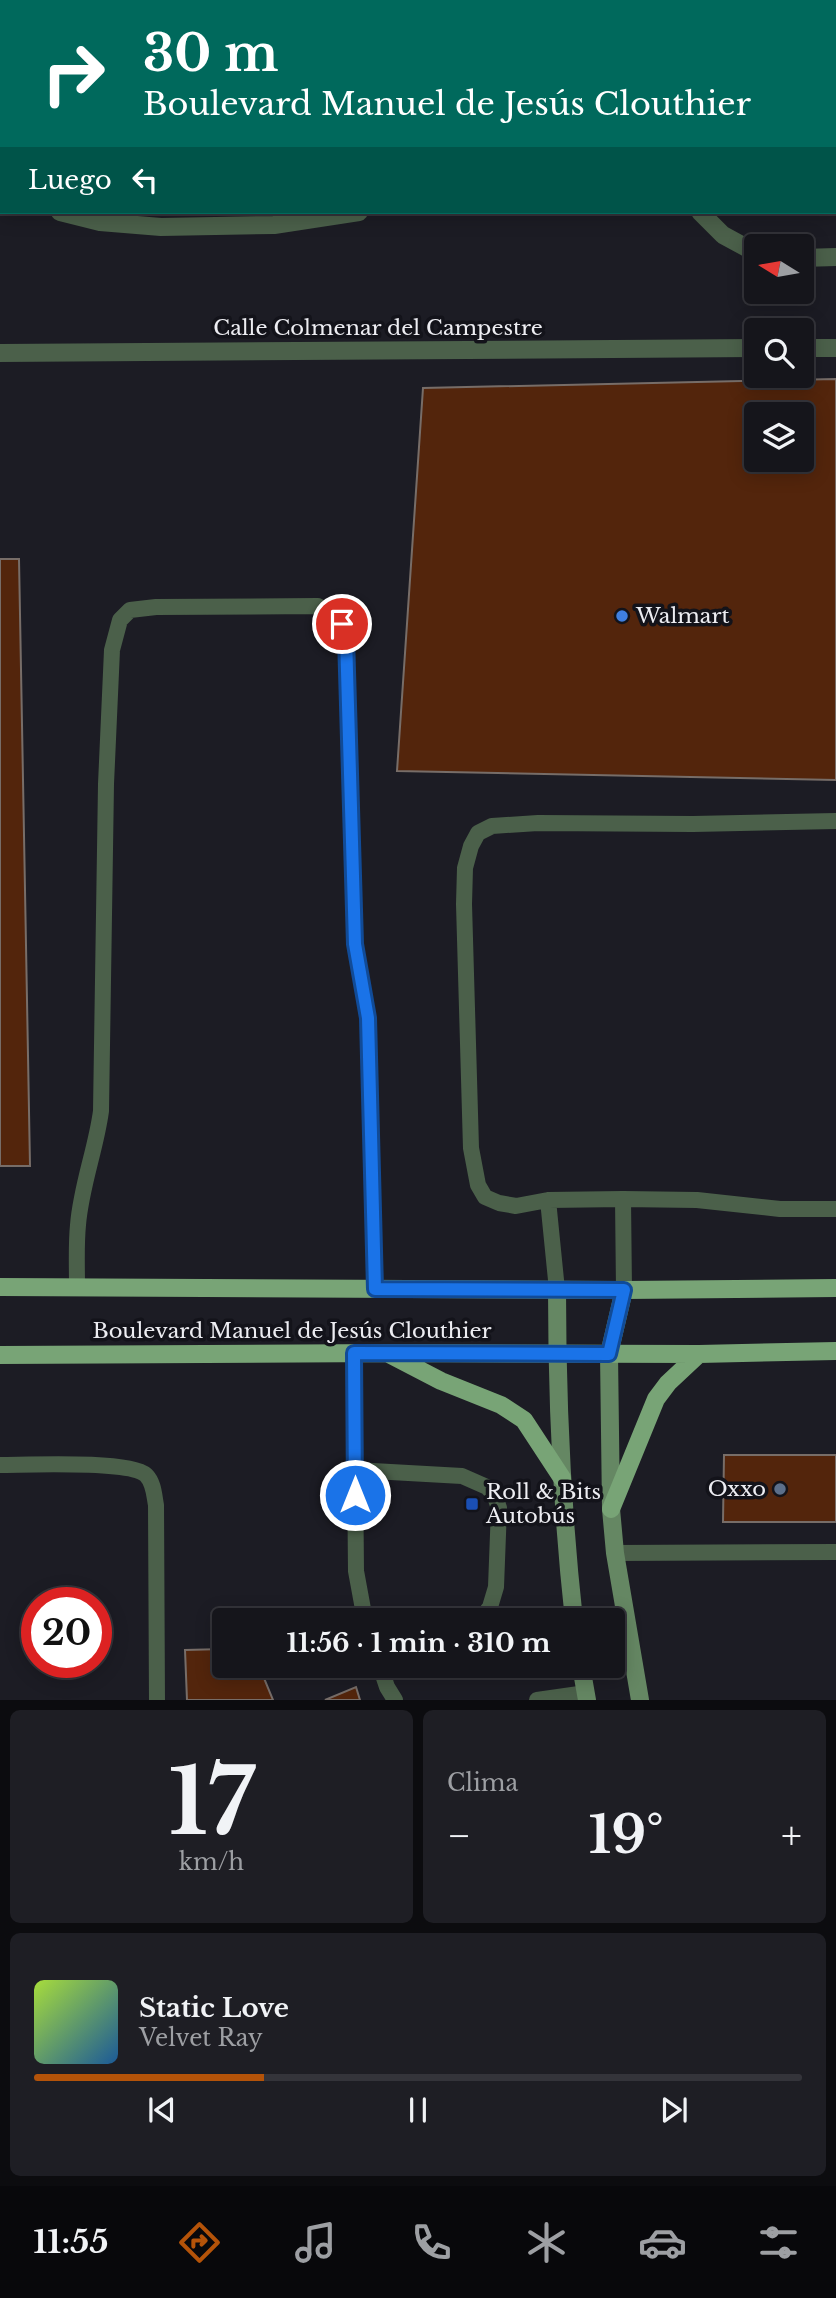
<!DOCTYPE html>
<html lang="es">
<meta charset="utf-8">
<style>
:root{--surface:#15151b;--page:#1e1e24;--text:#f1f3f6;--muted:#9d9fa3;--line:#34343a;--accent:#b45309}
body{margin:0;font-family:"Libre Baskerville",serif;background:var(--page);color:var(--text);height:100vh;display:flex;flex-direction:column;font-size:26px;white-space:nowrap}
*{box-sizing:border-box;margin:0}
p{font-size:23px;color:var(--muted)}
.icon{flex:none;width:38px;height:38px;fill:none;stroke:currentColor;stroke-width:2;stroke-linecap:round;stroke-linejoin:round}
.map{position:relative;height:1700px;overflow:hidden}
.side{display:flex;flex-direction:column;gap:10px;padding:10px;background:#0c0c0f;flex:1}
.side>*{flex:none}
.guide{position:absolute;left:0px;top:0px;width:836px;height:214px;box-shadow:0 4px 18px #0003,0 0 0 2px var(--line);background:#00695c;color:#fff;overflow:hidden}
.needle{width:46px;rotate:281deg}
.tools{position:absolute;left:744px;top:234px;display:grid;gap:14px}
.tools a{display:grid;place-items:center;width:70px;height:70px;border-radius:7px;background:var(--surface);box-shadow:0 4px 18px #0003,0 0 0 2px var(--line);font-size:35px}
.speed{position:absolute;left:21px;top:1587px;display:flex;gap:14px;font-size:35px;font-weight:700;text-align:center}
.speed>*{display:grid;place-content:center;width:91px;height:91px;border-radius:50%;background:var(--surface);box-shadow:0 4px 18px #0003,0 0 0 2px var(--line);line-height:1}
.speed .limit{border:10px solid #d22;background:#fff;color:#111}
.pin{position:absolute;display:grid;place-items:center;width:60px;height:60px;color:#fff;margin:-30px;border:4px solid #fff;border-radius:50%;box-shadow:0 2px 7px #0007}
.me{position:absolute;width:77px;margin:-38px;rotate:0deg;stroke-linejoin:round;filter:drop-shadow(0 0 5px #0008)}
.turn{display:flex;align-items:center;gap:24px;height:147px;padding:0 28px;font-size:32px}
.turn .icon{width:91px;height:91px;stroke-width:2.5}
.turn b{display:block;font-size:49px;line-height:60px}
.then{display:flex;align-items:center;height:66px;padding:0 28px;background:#0003;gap:14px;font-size:26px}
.big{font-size:52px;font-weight:700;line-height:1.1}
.side .tile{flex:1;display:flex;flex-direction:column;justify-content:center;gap:10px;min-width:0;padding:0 24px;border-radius:10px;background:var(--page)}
.side .dial{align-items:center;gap:0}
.dial b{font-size:91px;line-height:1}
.song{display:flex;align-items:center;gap:21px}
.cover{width:84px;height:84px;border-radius:10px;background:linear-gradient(135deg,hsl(80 70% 55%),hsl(210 70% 35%))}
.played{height:7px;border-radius:4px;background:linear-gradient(90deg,var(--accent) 30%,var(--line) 30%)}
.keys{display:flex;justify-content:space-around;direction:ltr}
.heat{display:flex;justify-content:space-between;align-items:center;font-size:38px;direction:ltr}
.side .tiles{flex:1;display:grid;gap:10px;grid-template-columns:1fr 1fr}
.tile:last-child{grid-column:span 2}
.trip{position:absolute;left:212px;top:1608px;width:413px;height:70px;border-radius:7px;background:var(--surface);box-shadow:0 4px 18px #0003,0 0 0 2px var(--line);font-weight:700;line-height:70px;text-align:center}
.dock{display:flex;height:112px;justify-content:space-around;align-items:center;background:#08080b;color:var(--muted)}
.dock .icon{width:49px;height:49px}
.dock .selected{color:var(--accent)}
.dock b{font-size:32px;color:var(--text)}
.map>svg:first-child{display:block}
</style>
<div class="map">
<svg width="836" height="1700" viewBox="0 0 836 1700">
<rect width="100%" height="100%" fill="#1c1c24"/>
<path fill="#53250c" stroke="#776d68" stroke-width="2" fill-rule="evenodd" d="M836,379V780L397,771L423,388ZM756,415H802V460H756Z
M0,559H19L30,1166H0Z
M724,1455H836V1522H723Z
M224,1649V1666H259L273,1700H187L185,1650Z
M356,1687L360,1700H325Z"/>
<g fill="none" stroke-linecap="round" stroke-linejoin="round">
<path stroke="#4b604a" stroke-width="16" d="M836,821L693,824L538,823L492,826L478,833L471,846L465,868L464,904L471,1148L478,1185L485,1197L499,1203L516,1206L548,1200L623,1199L697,1200L780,1209H836
M623,1199L624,1290
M548,1200L557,1290
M77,1286C77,1266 76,1245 78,1225C81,1186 96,1149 101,1111L106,784L112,650L120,620L130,610L156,607L318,606C333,614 341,621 346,637L355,944L368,1018L375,1289
M354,1353L356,1571L365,1620
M0,1465C27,1465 129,1460 146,1475C154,1483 154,1495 156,1505L157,1700
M355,1470L462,1476L487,1487L494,1494L499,1508L496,1587L490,1607L482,1618L478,1620
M615,1553L836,1552
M380,1666L387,1687L395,1700
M537,1700L586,1693"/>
<path stroke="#4b604a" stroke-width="18" d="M34,0L38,2
M542,0L543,2
M366,2L373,0
M729,2L731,0
M0,61L2,62
M60,212L100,222L161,227L274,225L359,212
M700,212L723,235L756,253
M802,258L836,257
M802,348H836
M0,353L756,348"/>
<path stroke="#658763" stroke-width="18" d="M557,1290C557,1400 562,1511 574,1620
M624,1290L609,1354L611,1509L615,1553L640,1700
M581,1666L587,1700"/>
<path stroke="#78a476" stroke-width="18" d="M0,1287L624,1290L836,1288
M389,1354L441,1381L501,1405L524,1420L562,1478
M0,1355L386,1353L699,1354L836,1351
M611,1509L656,1399L668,1383L699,1354"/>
</g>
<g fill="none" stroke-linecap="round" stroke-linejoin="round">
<defs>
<path id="route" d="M342,624L346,637L355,944L368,1018L375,1289L624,1290L609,1354L354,1353L355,1495"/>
</defs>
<use href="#route" stroke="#114b97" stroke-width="18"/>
<use href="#route" stroke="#1a73e8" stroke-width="12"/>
</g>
<circle fill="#3f7fe0" stroke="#13131a" stroke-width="2.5" cx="622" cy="616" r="7"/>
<circle fill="#5c6f8a" stroke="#13131a" stroke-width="2.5" cx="780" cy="1489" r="7"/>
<rect fill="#1a4fb4" stroke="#13131a" stroke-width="2.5" x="465" y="1497" width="14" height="14" rx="3.5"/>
<g text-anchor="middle" stroke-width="7" stroke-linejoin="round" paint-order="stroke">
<g font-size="21" fill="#ededf2" stroke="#13131a">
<text x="378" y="335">Calle Colmenar del Campestre</text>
<text x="292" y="1338">Boulevard Manuel de Jesús Clouthier</text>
</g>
<g font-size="21" fill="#ededf2" stroke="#13131a" text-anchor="start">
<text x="636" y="623">Walmart</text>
<text x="766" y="1496" text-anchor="end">Oxxo</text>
<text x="486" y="1499">Roll &amp; Bits<tspan x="486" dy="24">Autobús</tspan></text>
</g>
</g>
</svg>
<div class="tools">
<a><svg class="needle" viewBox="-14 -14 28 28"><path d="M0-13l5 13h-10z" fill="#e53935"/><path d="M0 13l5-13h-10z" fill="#9d9fa3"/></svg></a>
<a><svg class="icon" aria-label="search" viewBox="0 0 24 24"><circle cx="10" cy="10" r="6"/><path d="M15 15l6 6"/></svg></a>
<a><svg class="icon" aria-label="layers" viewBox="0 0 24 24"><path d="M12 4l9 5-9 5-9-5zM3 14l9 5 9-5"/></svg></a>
</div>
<div class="speed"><div class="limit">20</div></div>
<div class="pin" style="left:342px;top:624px;background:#d93025"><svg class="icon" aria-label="arrive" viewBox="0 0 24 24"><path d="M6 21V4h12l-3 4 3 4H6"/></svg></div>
<svg class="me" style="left:355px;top:1495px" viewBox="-20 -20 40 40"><circle r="17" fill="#1a73e8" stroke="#fff" stroke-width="3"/><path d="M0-11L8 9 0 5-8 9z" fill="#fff"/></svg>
<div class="trip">11:56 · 1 min · 310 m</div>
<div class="guide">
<div class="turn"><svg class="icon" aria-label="right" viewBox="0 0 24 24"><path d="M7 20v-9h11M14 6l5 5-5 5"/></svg><div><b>30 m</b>Boulevard Manuel de Jesús Clouthier</div></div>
<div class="then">Luego<svg class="icon" aria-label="left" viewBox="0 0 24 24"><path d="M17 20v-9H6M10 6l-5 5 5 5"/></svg></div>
</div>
</div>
<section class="side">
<div class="tiles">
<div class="tile dial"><b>17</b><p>km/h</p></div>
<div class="tile"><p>Clima</p>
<div class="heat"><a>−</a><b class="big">19°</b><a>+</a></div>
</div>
<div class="tile">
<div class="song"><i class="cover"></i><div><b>Static Love</b><p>Velvet Ray</p></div></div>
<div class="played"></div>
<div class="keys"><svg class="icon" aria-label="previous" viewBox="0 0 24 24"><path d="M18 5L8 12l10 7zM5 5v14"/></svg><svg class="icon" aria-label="pause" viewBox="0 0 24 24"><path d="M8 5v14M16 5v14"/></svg><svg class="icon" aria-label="next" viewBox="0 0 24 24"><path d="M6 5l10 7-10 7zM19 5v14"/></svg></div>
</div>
</div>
</section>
<nav class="dock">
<b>11:55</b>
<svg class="icon selected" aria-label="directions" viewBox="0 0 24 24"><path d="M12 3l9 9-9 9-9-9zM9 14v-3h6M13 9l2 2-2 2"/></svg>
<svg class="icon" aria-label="music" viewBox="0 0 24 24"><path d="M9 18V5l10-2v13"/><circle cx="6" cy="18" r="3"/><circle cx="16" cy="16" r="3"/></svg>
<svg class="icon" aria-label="phone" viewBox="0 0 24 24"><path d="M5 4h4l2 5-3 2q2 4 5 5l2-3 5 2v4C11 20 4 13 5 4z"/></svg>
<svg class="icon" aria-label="climate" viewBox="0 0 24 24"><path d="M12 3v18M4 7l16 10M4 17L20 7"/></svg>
<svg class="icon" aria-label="car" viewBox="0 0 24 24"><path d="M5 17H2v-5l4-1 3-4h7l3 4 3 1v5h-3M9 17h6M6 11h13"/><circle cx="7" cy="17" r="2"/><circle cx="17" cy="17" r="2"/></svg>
<svg class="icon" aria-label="filters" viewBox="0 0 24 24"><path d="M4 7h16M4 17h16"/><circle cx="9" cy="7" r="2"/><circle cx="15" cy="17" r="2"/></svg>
</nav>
